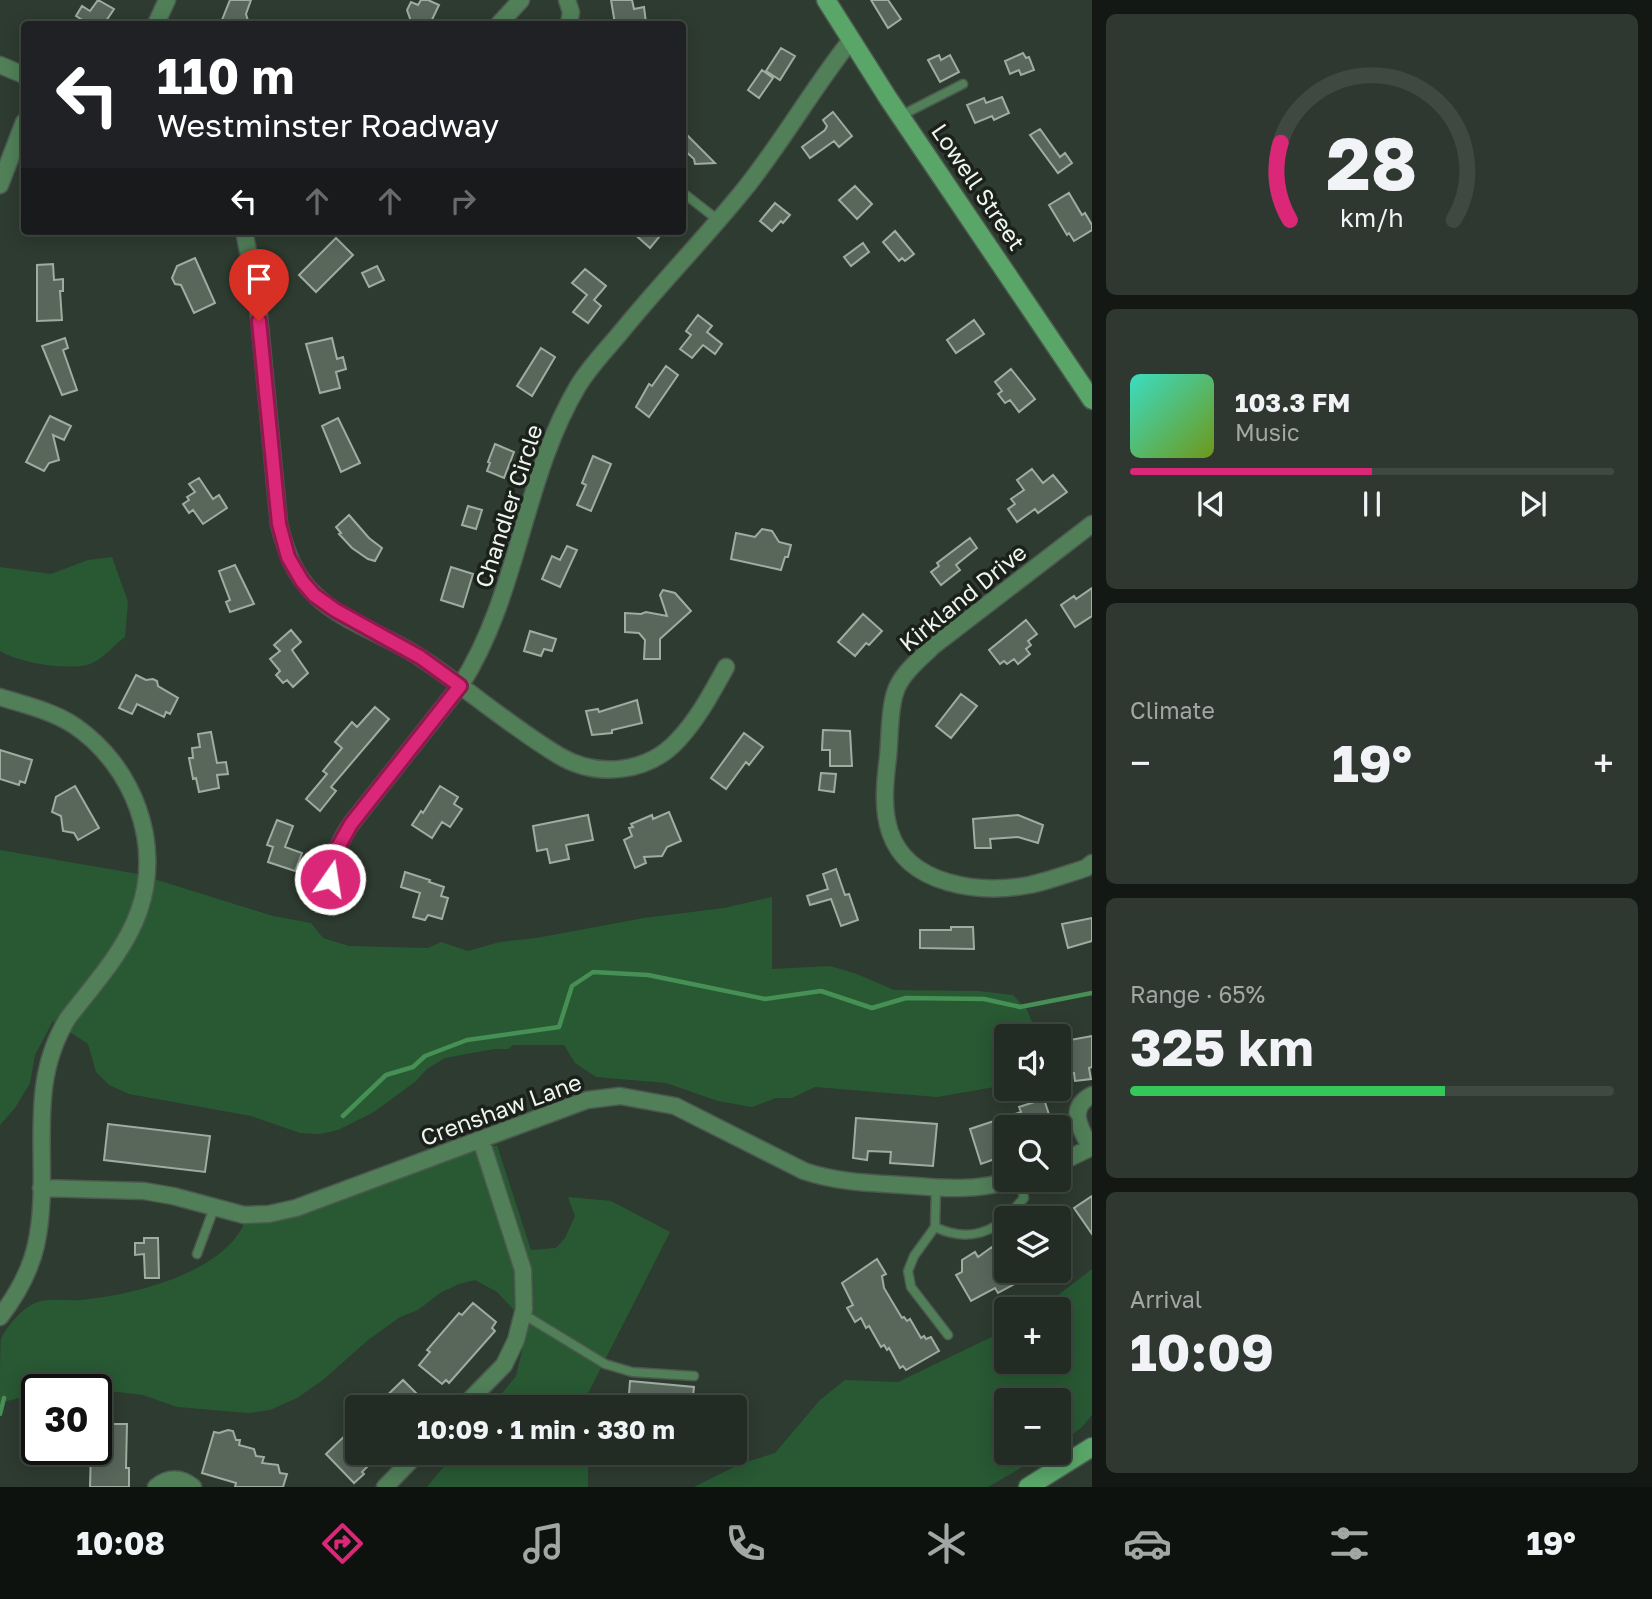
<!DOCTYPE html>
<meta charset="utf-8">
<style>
:root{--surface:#222c24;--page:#2e3831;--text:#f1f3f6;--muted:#a2a7a6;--line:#3f4841;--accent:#db2777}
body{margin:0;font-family:"Golos Text",sans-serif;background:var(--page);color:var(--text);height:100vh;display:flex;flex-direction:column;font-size:26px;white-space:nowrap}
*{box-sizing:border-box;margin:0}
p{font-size:23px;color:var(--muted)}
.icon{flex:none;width:38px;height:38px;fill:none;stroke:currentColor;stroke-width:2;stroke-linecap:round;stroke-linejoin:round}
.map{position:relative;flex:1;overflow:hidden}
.panel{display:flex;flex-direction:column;gap:14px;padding:14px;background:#131814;width:560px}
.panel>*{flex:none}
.top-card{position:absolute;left:21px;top:21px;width:665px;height:214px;border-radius:7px;box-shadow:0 4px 18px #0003,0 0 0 2px var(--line);background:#202124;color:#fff;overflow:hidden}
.fabs{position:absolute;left:994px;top:1024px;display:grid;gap:14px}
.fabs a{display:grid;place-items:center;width:77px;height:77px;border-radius:7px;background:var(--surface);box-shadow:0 4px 18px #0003,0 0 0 2px var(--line);font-size:35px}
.speed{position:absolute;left:21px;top:1374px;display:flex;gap:14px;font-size:35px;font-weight:700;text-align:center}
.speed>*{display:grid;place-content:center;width:91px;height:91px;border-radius:50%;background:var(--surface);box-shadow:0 4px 18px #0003,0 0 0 2px var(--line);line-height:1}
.speed .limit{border:4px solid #111;border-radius:10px;background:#fff;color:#111}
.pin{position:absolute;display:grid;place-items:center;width:60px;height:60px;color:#fff;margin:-72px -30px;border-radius:50% 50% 50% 0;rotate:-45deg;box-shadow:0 0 7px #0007}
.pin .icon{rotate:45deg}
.me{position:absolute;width:77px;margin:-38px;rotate:13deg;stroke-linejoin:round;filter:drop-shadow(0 0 5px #0008)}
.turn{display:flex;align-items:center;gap:24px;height:147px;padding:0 21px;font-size:32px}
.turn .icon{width:91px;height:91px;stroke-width:2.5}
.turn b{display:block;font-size:49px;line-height:60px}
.lanes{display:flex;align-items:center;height:66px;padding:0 21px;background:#0003;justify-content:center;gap:35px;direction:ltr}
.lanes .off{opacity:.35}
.big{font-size:52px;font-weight:700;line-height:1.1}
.panel .card{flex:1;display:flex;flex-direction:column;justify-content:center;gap:10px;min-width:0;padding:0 24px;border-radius:10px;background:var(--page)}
.panel .dial{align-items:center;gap:0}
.dial svg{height:182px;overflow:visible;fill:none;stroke:var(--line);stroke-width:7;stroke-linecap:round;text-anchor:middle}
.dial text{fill:var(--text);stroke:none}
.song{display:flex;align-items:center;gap:21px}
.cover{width:84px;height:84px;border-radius:10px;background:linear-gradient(135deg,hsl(170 70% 55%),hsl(80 70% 35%))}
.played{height:7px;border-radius:4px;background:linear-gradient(90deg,var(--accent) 50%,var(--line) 50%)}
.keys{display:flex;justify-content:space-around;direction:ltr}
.heat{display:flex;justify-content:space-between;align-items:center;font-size:38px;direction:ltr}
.charge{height:10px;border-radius:5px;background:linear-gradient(90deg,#34c759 65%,var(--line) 0)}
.trip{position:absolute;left:345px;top:1395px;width:402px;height:70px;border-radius:7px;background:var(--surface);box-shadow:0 4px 18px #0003,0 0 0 2px var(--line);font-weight:700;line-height:70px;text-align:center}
.tabs{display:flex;height:112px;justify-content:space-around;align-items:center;background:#0e120e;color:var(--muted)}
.tabs .icon{width:49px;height:49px}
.tabs .on{color:var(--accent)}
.tabs b{font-size:32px;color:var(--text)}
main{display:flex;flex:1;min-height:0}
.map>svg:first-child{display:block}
</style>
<main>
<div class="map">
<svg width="1092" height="1487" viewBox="0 0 1092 1487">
<rect width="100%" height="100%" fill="#2e3b30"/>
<path fill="#285933" d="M112,557L128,602L125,637C115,644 102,660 90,664C68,671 20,663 0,651V567L51,574L88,560Z
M0,850L138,874L273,916L311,923L323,938L349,946L428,948L441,942L468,951L500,942L536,938L644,918L724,908L772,897V969L830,966L857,974L894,990L979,991L1013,995L1027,1010L1038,1036H1006V1085L937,1097L815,1087L792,1098H776L752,1107L718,1101L666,1083L596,1077L575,1063L564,1045H513L508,1049H494L445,1058L427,1069L416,1081L374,1112L338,1130L320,1134L300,1133L251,1116L129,1094L109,1085L96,1072L88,1044L53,1021L35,1055L30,1083L15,1108L0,1125Z
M497,1145L531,1250L556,1248L565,1238L575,1216L568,1197L611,1201L670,1232L581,1407H491L516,1376L528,1325L497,1292L475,1280L459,1284L440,1293L418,1310L400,1317L368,1340L323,1380L297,1398L270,1410L248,1413L177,1407L143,1395L66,1386L52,1389L37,1390V1393L0,1403C0,1390 0,1347 1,1339C7,1326 25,1305 38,1302C51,1298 67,1301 81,1300C132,1295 221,1274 244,1224L276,1220L456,1155Z
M1092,1269V1415L1082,1427L1059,1445V1400H1006V1452L1047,1453L988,1487H694L740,1464L775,1453L820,1400L845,1380L898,1382L1006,1330V1362H1059V1309H1040Z
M455,1453H588V1487H427Z"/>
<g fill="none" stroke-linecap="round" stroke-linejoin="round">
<path stroke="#469055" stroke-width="4.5" d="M343,1116L386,1075L413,1067L425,1056L467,1040L559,1027L572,986L593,972L648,975L765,999L821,991L872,1008L906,998L984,999L1020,1007L1092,993
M0,1414L4,1398"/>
</g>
<path fill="#59675b" stroke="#9fada0" stroke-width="2" d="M98,0L114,9L104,24H89L76,16L82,6L90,11Z
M230,0H251L246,14L249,24H233L222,20Z
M421,0H428L439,5L430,24H412L407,10L411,2L418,5Z
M611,0H632L634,9L644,7L646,23L615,24Z
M871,0H888L901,19L888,28Z
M781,48L795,56L780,80L766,71Z
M1023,53L1026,58L1029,57L1034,70L1021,75L1019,70L1010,74L1005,61Z
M939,55L941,60L950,55L959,72L940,82L928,60Z
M762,70L773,78L759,98L748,90Z
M1002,97L1009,113L994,120L992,116L975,123L967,105L984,98L986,103Z
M833,112L852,136L839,147L834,141L810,158L802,147L825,130L827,126L823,120Z
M1040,129L1060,157L1065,153L1072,163L1058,173L1030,135Z
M682,130L715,163L695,164L694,159L682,148Z
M855,186L872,204L857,219L839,200Z
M1069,193L1082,215L1085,213L1092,225V230L1074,241L1069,233L1067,235L1049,205Z
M775,203L790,215L783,223L781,221L772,231L760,221Z
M631,231H664L650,248Z
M895,231L914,254L905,261L902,258L899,261L883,242Z
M336,238L353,255L316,292L299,275Z
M863,243L869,252L851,266L844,257Z
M195,258L215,303L194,313L181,285L175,284L172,278L177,266Z
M53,264L54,280L63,279V291H60L62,320L37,321V265Z
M377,266L384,280L369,287L362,273Z
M585,269L606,286L594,300L601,306L588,323L573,312L587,295L572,283Z
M698,315L712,326L707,332L722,344L715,354L703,345L692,358L680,349L691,335L686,331Z
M974,320L984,334L956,353L947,340Z
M65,338L68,348L63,350L77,390L62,395L42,346Z
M332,338L337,359L343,357L346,369L336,372L340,388L320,393L306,344Z
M541,348L555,357L532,396L517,386Z
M666,366L678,375L649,417L636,407L649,384L652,386Z
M1011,369L1035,399L1019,412L1010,400L1005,403L998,394L1002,391L995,382Z
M50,416L71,426L64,440L53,435L59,460L49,463L44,471L26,462Z
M338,418L360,463L341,472L322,426Z
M495,444L514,452L504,478L487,471L490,463L488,462Z
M593,456L611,464L591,511L577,505L586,485L582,483Z
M1032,469L1043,483L1053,475L1067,492L1038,513L1035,509L1017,522L1008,509L1015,504L1011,499L1024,490L1017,480Z
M199,478L213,499L219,495L227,508L203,524L193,510L189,513L183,504L189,500L187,497L195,492L189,484Z
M468,506L482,510L476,529L462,525Z
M349,515L369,538L382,548L375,561L368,559L352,548L339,534L341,533L336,527Z
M762,529L772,531L779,542L791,545L788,557H785L781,570L731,559L736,533L755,537Z
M970,538L977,548L956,565L960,570L941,585L931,572L939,566L937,563Z
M567,546L577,550L560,587L542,579L552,556L560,560Z
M235,565L254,604L230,612L226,602L230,600L219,571Z
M451,567L473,574L463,607L441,600Z
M1092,588V616L1075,627L1061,605L1074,596L1076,599Z
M663,590L675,593L691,611L660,639V659H644L645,640L639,633L625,632V613L641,614L646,612L667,616L660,595Z
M863,614L882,631L869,645L866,643L855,656L838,642Z
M1026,620L1037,634L1028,641L1031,645L1026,649L1030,654L1018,664L1014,659L1007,664L1004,661L1000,664L989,650Z
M291,630L301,642L292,650L308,673L293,687L287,680L283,683L276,675L280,671L270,659L280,651L274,645Z
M530,631L556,639L552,651L544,649L541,656L524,651Z
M136,675L146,680L153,679L157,681L158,686L178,698L170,714L166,712L164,717L137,704L132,714L119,708Z
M961,694L977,706L951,738L936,726Z
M637,700L642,723L612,730V733L592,735L586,711L598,709L599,712Z
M375,707L389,719L331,787L336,791L320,811L306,799L327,774L323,771L342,748L335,742L352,722L357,727Z
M823,730L850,731L852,766H830V750H822Z
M211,732L217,763L226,762L228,774L217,775L219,788L199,792L196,778L193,779L189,758H193L192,748L200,747L198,734Z
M744,733L763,747L749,765L746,762L726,789L711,778Z
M0,750L32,760L25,783L20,781L19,785L0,779Z
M821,773L836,774L834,792L819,790Z
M75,786L99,828L78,840L74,833L63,831L61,816L52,812L56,797Z
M440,786L458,797L454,804L462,809L450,827L442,822L432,838L412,825L421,811L423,813Z
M669,812L681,841L667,847L662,856L644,857L646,863L635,868L624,840L632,836L629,828L633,827L631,824L652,815L653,819Z
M588,815L593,840L566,845L569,859L550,863L547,849L537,851L533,826Z
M1018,815L1043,825L1038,843L1018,837L990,839L991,848H975L973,819Z
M277,820L293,826L285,847L302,853L295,871L268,862L273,847L267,845Z
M836,869L845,895L849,894L858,920L841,926L831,899L810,905L807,896L828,889L823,874Z
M405,872L430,880L429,882L444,887L441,896L448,898L442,919L428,915L425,920L413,917L420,893L401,887Z
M1092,918V941L1068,948L1062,924Z
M951,927H973L974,949L920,948V930H951Z
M1092,1036V1067L1089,1068L1091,1079L1075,1081L1074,1073H1069V1070L1062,1071L1059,1042Z
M1044,1099L1053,1127H1006V1155L981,1164L970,1129L1021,1112L1019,1107Z
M856,1118L937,1124L933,1166L890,1163L891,1152L868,1151L867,1160L853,1158Z
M108,1124L210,1136L205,1172L104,1160Z
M1092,1196V1234L1074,1208Z
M144,1238H158L159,1278H145L144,1254L135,1255V1243H144Z
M992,1247L999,1258L1006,1253V1270H1040L998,1293L995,1288L971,1301L956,1275L962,1272V1260L975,1252L978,1257Z
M877,1259L886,1274L882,1276L884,1288L902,1318L904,1317L907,1321L910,1319L921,1338L924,1336L926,1339L931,1337L939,1351L906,1370L903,1366L900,1368L889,1348L887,1350L884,1345L881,1347L869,1326L866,1328L861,1318L855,1322L847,1308L853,1305L842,1283Z
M473,1303L496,1322L492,1328L495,1331L449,1383L446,1380L442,1384L419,1365L430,1352L427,1350L459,1313L462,1315Z
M403,1380L430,1407H375Z
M630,1381L694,1387L693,1396L723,1399V1407H628Z
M96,1424H127L126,1468H129V1487H90L91,1449H96Z
M357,1424V1452H382L362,1472L364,1474L354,1483L326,1454Z
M228,1430L233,1431L236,1440H240L239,1445L254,1449L256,1456L264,1457L262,1463L278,1465L280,1473L287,1474L283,1487H235L236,1483L202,1473L214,1432L219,1433Z"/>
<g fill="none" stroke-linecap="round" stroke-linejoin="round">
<defs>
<path id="service" d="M900,116L963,84
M682,192L718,220
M936,1188L935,1227L914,1256L908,1271L911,1287L948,1335
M1006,1218L1024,1198L1020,1180
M935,1227C960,1239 985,1237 1006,1218
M197,1254L214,1208
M523,1314L605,1364L632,1372L694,1376"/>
<path id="minor" d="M567,0L571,12L569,24
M156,24L167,0
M499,24L521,0
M0,65L24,75
M0,185L24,122
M244,231L257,296L279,524C286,552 294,575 315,595C344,623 388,636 421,658C468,689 510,726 558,755C596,778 647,774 678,740C698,719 712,692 726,667
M1092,524L932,647C919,660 900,675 895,693C889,711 890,738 888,757C885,781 882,809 890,832C908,886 980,894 1029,885C1048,881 1067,874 1086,868L1092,863
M0,697C25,705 53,711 75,726C133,766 163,843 139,911C125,951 94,984 68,1018C23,1090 53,1168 36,1245C30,1272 16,1296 0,1317
M333,907C327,870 331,855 351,824L460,686C519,595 522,480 578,386C590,366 607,349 621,332C660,284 704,239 743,191C782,143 812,89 851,40
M1091,1148C1080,1129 1067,1108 1092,1095
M1059,1163L1092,1147
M41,1188L144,1191L173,1196L244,1215L269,1214L296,1208L587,1100L620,1096L675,1106L804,1171C836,1182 868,1183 902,1185C939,1188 975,1192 1011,1180
M463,1407L504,1365L516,1340L524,1309L523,1270L481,1140
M156,1487C168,1477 181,1477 193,1487
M385,1487L419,1452"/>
<path id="secondary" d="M826,0L888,98L1092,400
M1028,1487L1092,1447"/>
</defs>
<use href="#service" stroke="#4d594f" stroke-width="11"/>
<use href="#minor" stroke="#4d594f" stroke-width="19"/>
<use href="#secondary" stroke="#4d594f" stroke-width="21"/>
<use href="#service" stroke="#507f58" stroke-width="8"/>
<use href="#minor" stroke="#507f58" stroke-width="16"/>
<use href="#secondary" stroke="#59a668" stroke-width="18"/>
</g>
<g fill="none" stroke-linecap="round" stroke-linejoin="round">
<defs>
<path id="route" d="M259,321L279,524L288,557L302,581L314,595L335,610L420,657L460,686L351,824L333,856L330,879"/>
</defs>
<use href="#route" stroke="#8e194d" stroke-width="18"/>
<use href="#route" stroke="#db2777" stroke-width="12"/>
</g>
<g text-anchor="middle" stroke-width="7" stroke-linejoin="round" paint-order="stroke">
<g font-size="23" fill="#eef6ef" stroke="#1b201b">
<text transform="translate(978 187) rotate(56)" y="8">Lowell Street</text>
<text transform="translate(509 506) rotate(-72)" y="8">Chandler Circle</text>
<text transform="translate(963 598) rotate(-39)" y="8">Kirkland Drive</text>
<text transform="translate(501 1110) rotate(-20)" y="8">Crenshaw Lane</text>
</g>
</g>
</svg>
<div class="fabs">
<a><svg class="icon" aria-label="sound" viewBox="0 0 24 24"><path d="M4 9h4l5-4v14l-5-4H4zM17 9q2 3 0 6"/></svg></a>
<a><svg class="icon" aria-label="search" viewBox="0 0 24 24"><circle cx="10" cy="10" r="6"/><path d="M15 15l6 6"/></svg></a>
<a><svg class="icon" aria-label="layers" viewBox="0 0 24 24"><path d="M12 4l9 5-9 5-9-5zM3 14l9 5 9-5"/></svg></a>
<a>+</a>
<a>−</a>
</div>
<div class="speed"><div class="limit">30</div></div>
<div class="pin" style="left:259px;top:321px;background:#d93025"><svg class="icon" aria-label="arrive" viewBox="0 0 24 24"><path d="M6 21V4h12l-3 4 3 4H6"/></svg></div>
<svg class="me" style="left:330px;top:879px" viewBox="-20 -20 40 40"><circle r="17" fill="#db2777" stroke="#fff" stroke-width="3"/><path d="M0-11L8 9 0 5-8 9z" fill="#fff"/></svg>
<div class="trip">10:09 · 1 min · 330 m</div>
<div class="top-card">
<div class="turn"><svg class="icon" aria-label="left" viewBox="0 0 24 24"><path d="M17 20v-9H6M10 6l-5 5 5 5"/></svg><div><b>110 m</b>Westminster Roadway</div></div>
<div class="lanes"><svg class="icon" aria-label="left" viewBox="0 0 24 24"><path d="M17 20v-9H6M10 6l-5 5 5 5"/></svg><svg class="icon off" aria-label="ahead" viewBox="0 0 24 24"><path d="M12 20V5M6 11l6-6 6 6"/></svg><svg class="icon off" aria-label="ahead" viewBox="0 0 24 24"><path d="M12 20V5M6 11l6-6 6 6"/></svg><svg class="icon off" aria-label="right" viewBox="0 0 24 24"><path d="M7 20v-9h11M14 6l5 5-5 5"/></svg></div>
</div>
</div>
<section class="panel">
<div class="card dial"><svg viewBox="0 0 100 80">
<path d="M14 69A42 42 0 1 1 86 69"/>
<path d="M14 69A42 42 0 0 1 10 35" stroke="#db2777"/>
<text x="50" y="56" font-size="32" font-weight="700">28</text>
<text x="50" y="72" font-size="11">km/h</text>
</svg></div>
<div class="card">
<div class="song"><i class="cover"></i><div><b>103.3 FM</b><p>Music</p></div></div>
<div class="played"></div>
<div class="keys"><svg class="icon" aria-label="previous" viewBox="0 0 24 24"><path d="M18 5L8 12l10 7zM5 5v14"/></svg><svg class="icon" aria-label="pause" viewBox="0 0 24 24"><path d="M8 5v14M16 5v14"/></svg><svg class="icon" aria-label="next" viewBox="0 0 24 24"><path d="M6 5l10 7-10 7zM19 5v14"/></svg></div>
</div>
<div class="card"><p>Climate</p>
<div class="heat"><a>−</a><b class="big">19°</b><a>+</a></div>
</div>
<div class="card"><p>Range · 65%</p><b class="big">325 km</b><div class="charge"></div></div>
<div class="card"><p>Arrival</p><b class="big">10:09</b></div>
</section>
</main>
<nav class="tabs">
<b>10:08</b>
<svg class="icon on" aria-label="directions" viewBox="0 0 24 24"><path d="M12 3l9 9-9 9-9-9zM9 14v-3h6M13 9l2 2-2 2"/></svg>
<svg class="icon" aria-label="music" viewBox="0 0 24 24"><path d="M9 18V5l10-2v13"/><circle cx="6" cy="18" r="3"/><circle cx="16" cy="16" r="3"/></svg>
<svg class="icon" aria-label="phone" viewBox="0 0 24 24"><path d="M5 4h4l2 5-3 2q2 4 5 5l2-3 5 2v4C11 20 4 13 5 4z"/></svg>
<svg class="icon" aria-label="climate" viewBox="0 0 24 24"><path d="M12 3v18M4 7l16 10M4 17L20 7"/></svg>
<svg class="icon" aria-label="car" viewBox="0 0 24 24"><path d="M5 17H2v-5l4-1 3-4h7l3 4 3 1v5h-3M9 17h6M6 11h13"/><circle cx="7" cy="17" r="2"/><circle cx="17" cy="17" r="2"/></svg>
<svg class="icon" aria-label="filters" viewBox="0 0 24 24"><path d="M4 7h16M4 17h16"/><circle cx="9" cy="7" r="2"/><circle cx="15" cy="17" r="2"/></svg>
<b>19°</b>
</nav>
